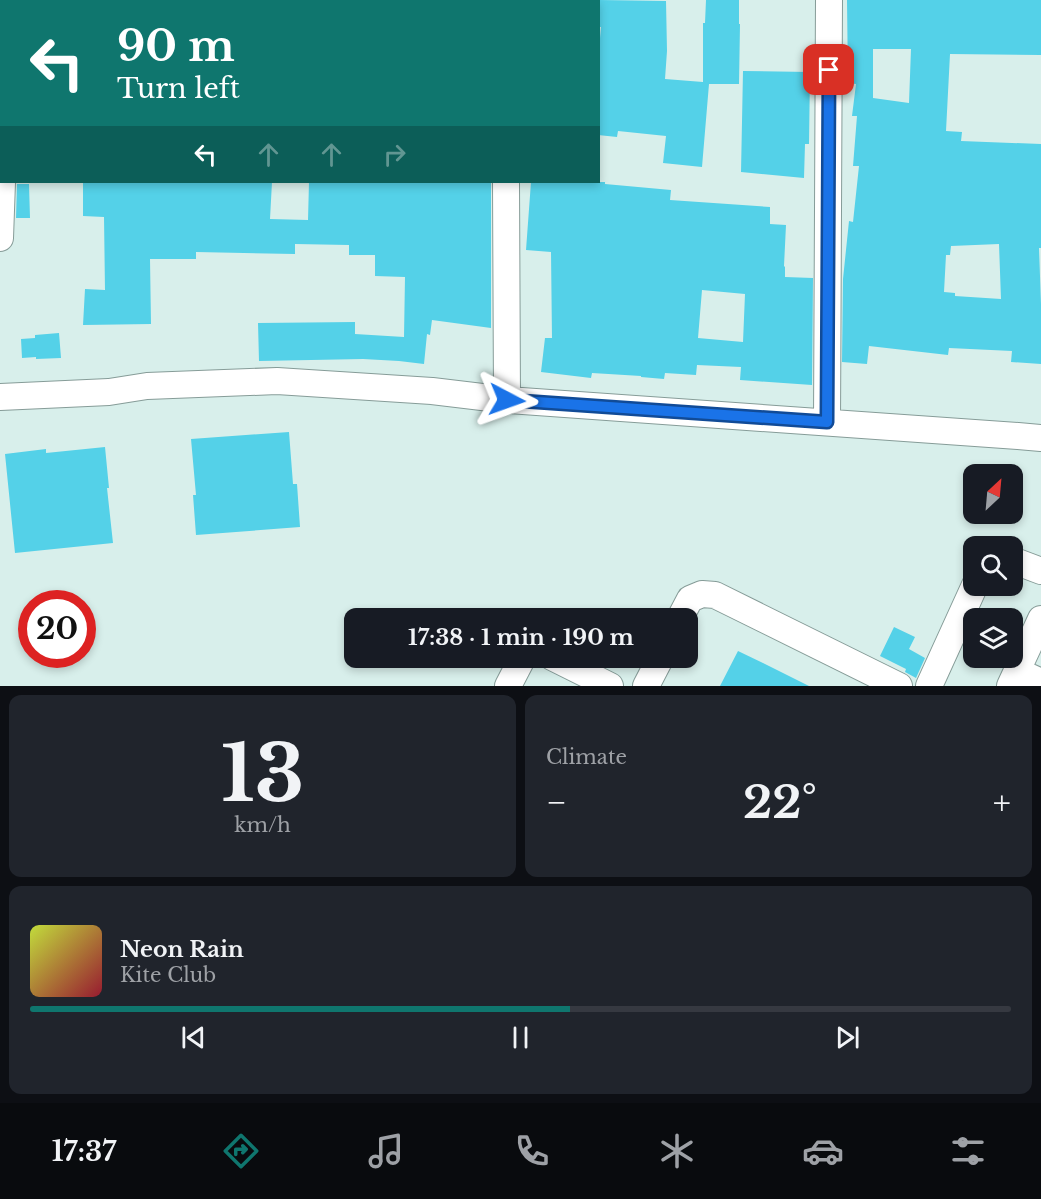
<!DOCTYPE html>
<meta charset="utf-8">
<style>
:root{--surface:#171b24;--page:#20242c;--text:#f1f3f6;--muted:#9ea1a6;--line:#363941;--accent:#0f766e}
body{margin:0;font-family:"Libre Baskerville",serif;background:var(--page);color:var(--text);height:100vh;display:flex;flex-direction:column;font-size:22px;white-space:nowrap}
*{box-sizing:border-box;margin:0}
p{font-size:20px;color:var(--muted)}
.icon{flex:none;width:33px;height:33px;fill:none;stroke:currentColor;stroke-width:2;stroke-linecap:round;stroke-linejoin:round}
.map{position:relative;height:686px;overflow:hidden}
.drawer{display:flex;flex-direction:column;gap:9px;padding:9px;background:#0d0f14;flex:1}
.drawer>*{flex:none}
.top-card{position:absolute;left:0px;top:0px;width:600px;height:183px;box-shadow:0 3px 9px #0003;background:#0f766e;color:#fff;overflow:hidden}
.needle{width:39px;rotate:26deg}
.buttons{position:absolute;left:963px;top:464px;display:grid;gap:12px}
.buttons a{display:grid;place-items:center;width:60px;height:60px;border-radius:12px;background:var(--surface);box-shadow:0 3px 9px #0003;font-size:30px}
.speed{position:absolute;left:18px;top:590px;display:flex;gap:12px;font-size:30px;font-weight:700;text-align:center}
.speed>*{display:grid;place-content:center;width:78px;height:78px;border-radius:50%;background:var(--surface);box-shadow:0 3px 9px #0003;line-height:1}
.speed .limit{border:9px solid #d22;background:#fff;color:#111}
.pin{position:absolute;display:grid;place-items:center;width:51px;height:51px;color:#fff;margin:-26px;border-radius:12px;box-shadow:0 3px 9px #0006}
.me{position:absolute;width:66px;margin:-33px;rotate:94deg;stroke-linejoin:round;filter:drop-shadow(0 0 4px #0008)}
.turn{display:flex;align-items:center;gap:21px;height:126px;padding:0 18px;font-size:27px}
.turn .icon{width:78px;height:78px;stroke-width:2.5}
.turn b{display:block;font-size:42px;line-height:51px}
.lanes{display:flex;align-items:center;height:57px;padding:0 18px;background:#0003;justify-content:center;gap:30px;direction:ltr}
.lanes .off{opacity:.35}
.big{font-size:45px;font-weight:800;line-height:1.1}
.drawer .widget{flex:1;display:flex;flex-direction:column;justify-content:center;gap:9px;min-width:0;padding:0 21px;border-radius:12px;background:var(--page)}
.drawer .dial{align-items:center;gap:0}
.dial b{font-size:78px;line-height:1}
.song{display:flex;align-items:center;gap:18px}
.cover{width:72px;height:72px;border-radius:9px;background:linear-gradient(135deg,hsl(70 70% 55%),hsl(350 70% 35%))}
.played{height:6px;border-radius:3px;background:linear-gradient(90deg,var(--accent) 55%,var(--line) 55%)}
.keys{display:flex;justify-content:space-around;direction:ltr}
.heat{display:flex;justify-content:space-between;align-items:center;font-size:33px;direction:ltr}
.drawer .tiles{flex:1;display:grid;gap:9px;grid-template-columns:1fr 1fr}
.widget:last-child{grid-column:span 2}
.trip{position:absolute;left:344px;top:608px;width:354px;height:60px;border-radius:12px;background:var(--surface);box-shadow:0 3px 9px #0003;font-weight:800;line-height:60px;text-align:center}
.menu{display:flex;height:96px;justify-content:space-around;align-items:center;background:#090b0e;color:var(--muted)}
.menu .icon{width:42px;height:42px}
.menu .selected{color:var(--accent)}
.menu b{font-size:27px;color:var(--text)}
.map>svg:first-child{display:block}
</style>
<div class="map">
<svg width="1041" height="686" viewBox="0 0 1041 686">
<rect width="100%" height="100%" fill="#d8efeb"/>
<path fill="#54d1e8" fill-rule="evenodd" d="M600,0L666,1L667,51L665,79L703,82V23H705L706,0H739V24H740L739,84H709L702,167L663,163L666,136L618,131L617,137L598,135V60L601,27H599Z
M847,0H1041V55L950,54L946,131L962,132L961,141L1041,144V248H1039L1041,304V364L1011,362L1012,351L949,348L948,355L869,346L867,364L842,362L843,279L849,221L853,222L859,166H853L857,116H852L856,84L848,83ZM873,49H911L909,103L873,98ZM999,244L1001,299L955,296V293L944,292L946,255H950L951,246Z
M743,71L810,72L809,144H805L804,178L741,172Z
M83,182H272L270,219L308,220L309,182H491V328L432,320L430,335L427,334L424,364L399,361L363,359L259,361L258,323L355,322V334L404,337L405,277L375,276V255H349V245L295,244V254L196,252V259H150L151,324L83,325L85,289L105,290L104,217L83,216Z
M531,182H605V184L671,190L670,200L770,207V224L786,225L784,266L785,267V277L813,278L812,385L740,380L741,367L697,365L696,375L665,373L664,379L641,377V376L592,373L591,378L541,372L545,338H552L551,252L526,250ZM702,290L745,294L743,342L698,338Z
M17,184H29L30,218H16Z
M59,333L61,358L36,359V357L22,358L21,339L35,338V335Z
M289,432L293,484H297L300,527L196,535L193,495H196L191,439Z
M105,447L109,488H107L113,543L15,553L5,454L46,449V453Z
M894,627L915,637L909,649L925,658L916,678L905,672L906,669L880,656Z
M738,651L769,666L809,686H720Z"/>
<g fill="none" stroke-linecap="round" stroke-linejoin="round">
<defs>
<path id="minor" d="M505,0V2
M241,2L242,0
M0,107H2
M506,182L507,400
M0,238L2,182
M0,397L109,392L147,386L277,381L432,391L507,400L1018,436L1041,438
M827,422L829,0
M1012,560L1041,571
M680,618L690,599L702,594L715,595L899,686
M552,657L610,686
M1017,671L1041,682
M508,686L523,657
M646,686L661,657
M929,686L975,585
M1010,686L1041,619"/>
</defs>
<use href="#minor" stroke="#869c98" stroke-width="28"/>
<use href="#minor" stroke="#fff" stroke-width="26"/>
</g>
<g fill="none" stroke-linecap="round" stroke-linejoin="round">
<defs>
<path id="route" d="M507,400L827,422L829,70"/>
</defs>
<use href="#route" stroke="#114b97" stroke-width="15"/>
<use href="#route" stroke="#1a73e8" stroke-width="10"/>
</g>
</svg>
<div class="buttons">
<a><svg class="needle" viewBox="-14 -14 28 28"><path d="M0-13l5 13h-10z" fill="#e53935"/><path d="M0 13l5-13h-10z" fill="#9ea1a6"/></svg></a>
<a><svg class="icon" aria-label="search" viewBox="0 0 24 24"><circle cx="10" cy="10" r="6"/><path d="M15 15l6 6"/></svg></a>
<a><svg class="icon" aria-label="layers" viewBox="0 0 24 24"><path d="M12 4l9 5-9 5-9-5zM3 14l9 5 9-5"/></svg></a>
</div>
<div class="speed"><div class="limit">20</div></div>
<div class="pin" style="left:829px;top:70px;background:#d93025"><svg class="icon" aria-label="arrive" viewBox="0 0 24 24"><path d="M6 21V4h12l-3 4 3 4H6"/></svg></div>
<svg class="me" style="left:507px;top:400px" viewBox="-20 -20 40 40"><path d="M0-17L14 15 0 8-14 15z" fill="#1a73e8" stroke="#fff" stroke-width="4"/></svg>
<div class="trip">17:38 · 1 min · 190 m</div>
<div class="top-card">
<div class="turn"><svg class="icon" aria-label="left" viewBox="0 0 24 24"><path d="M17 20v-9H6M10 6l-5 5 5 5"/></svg><div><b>90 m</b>Turn left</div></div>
<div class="lanes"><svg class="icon" aria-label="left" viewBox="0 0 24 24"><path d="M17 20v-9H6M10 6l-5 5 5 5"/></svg><svg class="icon off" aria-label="ahead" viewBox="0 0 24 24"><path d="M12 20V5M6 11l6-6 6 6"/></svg><svg class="icon off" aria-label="ahead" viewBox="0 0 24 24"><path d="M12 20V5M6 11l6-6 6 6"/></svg><svg class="icon off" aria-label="right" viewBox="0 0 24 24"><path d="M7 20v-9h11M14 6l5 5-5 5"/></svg></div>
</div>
</div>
<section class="drawer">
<div class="tiles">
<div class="widget dial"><b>13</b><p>km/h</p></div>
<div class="widget"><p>Climate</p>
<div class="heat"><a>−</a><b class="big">22°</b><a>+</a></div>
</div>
<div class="widget">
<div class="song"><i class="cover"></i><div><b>Neon Rain</b><p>Kite Club</p></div></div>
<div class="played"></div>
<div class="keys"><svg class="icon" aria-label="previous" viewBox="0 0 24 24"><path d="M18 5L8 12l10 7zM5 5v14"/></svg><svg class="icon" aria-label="pause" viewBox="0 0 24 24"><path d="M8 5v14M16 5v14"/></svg><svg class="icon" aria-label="next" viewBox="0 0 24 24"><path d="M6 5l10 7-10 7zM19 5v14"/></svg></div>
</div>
</div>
</section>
<nav class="menu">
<b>17:37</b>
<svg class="icon selected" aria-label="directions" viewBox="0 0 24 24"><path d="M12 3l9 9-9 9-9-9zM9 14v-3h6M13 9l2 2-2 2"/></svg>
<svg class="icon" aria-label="music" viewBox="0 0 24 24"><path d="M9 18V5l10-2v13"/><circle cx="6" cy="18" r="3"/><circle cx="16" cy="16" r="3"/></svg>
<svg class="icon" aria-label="phone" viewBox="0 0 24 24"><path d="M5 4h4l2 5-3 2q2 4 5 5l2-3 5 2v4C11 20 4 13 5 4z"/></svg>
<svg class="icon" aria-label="climate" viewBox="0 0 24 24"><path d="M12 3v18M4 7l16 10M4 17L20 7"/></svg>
<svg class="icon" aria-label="car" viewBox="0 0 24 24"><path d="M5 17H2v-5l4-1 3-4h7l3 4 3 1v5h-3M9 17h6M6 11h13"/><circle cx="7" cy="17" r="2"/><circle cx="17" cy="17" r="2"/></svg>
<svg class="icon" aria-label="filters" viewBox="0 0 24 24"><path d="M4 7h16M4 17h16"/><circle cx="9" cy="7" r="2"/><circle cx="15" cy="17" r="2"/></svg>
</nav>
